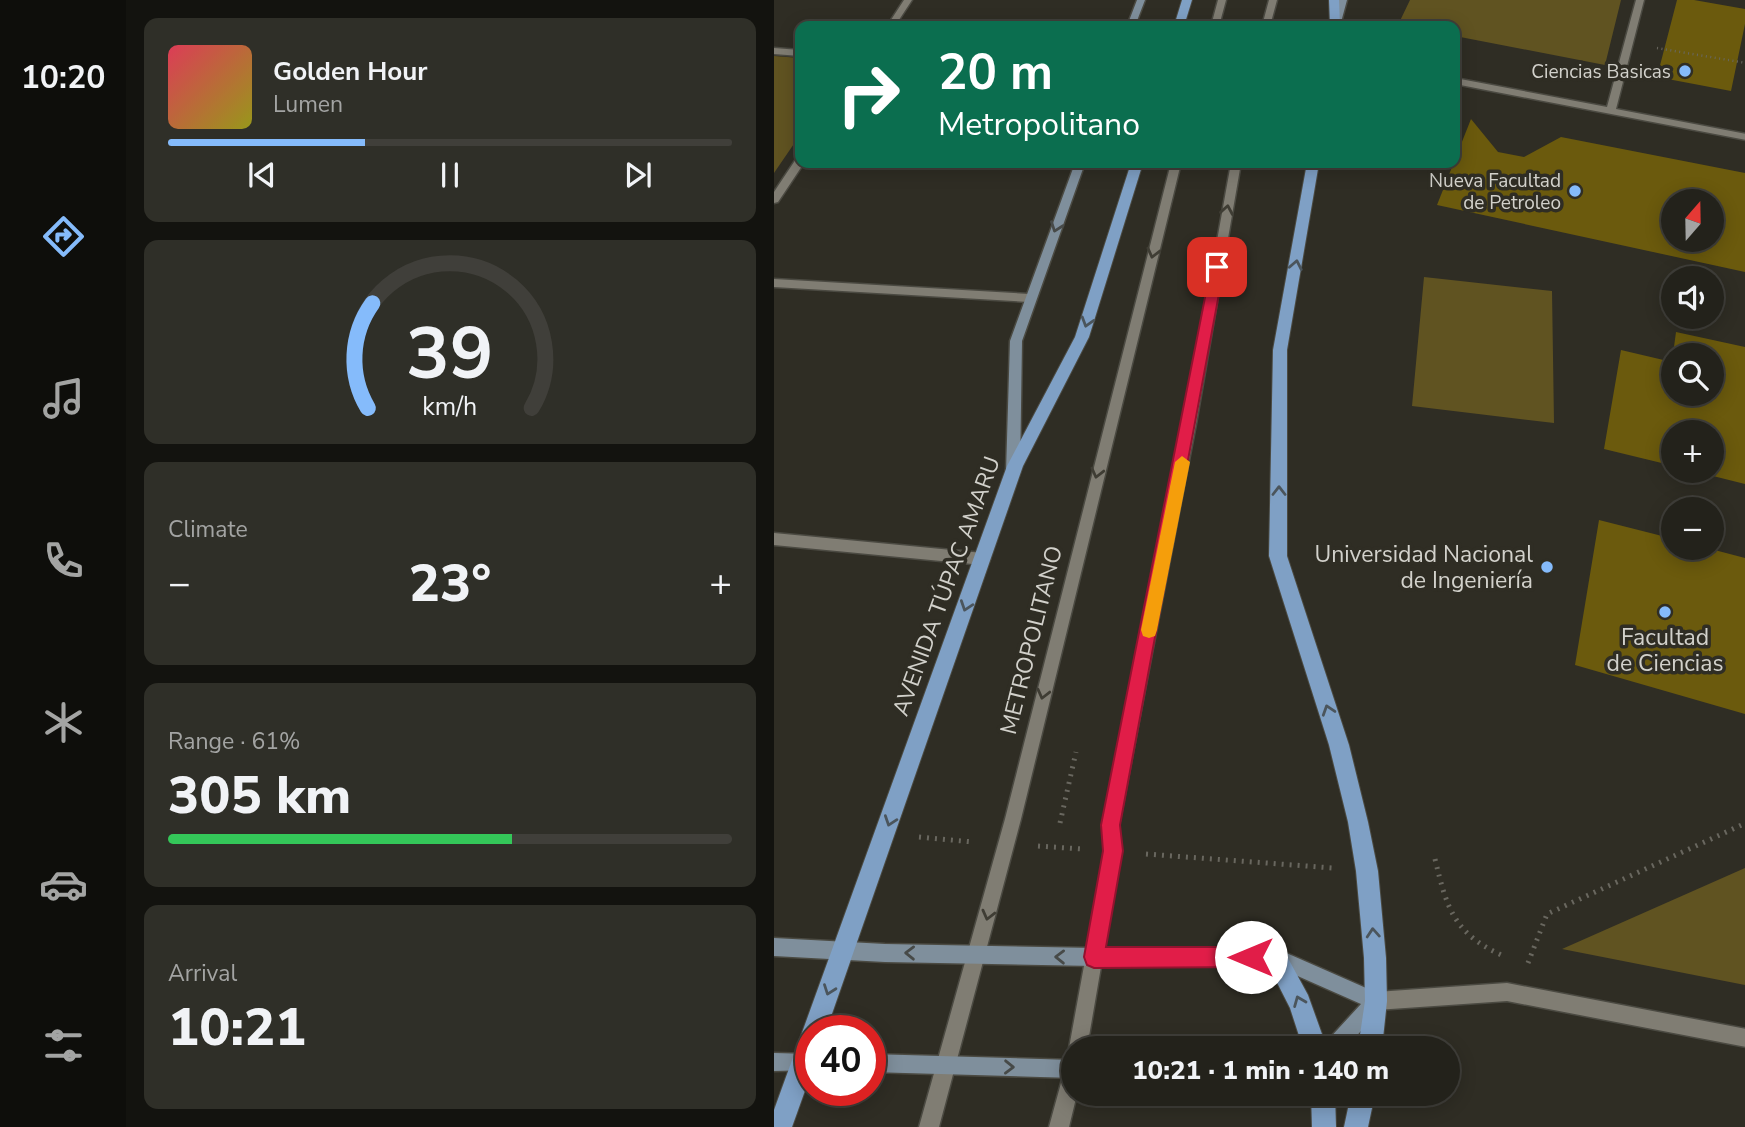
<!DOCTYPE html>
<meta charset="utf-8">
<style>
:root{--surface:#23221b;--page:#2f2f28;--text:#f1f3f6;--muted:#a3a4a3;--line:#403f3a;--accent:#85bbfb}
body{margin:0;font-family:"Nunito Sans",sans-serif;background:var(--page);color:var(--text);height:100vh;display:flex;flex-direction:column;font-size:26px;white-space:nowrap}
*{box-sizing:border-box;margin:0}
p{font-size:23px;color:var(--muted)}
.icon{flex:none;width:38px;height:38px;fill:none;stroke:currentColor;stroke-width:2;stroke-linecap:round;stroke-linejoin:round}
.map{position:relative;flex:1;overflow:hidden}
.side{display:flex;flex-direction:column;gap:18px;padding:18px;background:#13130f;width:648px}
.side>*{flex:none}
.guide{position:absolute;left:21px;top:21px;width:665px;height:147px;border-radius:14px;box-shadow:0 4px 18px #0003,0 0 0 2px var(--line);background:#0b6e4f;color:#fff;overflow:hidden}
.needle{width:46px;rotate:20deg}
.tools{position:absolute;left:887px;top:189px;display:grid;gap:14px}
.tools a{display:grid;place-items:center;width:63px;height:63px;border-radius:50%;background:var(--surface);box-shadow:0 4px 18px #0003,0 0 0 2px var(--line);font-size:35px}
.speed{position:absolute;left:21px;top:1015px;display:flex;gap:14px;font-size:35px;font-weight:700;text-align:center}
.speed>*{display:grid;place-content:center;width:91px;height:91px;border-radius:50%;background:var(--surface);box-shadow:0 4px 18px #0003,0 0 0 2px var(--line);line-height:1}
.speed .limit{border:10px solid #d22;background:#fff;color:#111}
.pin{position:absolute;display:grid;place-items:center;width:60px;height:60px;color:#fff;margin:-30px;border-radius:14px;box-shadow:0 4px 10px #0006}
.me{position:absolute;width:77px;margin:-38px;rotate:270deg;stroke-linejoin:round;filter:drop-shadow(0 0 5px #0008)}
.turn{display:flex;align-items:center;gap:24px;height:147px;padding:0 28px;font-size:32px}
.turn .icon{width:91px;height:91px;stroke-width:2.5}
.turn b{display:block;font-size:49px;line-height:60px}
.big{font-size:52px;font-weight:800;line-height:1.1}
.side .widget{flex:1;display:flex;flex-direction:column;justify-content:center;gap:10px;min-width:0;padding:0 24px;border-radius:14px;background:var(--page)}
.side .dial{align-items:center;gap:0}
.dial svg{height:182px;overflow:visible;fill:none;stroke:var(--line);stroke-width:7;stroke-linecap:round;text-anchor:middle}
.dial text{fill:var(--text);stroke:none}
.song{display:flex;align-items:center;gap:21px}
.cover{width:84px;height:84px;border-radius:10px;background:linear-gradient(135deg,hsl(350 70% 55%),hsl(60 70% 35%))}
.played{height:7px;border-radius:4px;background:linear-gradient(90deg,var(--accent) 35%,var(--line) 35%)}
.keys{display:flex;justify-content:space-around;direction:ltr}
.heat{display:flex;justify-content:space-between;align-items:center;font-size:38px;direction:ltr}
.charge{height:10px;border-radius:5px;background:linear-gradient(90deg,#34c759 61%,var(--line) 0)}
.trip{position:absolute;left:287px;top:1036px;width:399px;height:70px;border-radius:35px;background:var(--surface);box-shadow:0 4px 18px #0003,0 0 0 2px var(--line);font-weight:800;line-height:70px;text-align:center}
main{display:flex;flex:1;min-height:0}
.menu{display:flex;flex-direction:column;width:126px;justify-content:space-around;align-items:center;background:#0e0e0b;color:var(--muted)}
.menu .icon{width:49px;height:49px}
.menu .active{color:var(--accent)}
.menu b{font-size:32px;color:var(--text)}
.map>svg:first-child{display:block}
</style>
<main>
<nav class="menu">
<b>10:20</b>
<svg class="icon active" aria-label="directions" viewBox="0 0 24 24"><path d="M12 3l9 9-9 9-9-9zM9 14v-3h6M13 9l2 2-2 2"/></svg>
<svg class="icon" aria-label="music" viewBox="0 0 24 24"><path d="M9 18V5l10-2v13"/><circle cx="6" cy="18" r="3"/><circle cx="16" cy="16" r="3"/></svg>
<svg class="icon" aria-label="phone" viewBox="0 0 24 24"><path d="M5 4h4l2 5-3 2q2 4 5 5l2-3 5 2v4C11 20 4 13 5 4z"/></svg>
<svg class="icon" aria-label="climate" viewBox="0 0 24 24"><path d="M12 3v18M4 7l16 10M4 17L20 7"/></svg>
<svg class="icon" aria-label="car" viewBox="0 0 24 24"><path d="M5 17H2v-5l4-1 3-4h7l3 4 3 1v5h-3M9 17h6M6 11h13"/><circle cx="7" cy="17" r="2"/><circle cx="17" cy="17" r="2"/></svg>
<svg class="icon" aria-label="filters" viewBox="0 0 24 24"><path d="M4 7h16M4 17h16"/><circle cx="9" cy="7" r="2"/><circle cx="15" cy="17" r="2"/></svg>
</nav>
<section class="side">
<div class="widget">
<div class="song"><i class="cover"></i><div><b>Golden Hour</b><p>Lumen</p></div></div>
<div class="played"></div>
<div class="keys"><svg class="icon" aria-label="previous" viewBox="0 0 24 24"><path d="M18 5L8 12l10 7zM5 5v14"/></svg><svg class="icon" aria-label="pause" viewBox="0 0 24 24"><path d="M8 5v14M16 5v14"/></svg><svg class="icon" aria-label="next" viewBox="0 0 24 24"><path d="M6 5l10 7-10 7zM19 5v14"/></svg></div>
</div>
<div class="widget dial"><svg viewBox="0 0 100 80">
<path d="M14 69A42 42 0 1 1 86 69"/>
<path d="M14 69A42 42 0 0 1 16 23" stroke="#85bbfb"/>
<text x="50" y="56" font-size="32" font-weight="700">39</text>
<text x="50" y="72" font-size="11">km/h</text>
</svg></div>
<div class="widget"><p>Climate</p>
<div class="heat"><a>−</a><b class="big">23°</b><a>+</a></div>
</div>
<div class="widget"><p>Range · 61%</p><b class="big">305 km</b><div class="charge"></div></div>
<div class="widget"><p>Arrival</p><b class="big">10:21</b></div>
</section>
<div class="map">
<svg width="972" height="1127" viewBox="0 0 972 1127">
<rect width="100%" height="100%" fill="#2f2d24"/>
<path fill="#605321" d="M636,0H847L831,65L681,36V26L624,25Z
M0,56L26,58V135L0,173Z
M650,277L778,291L780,423L638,406Z
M971,868V985L788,949Z"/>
<path fill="#6b5a0d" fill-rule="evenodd" d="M903,0H920L971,9V24L957,91L883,77Z
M697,119L724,152L750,157L787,137L971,173V272L663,205ZM900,201H938V240H900Z
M902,332L971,347V484L919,471H938V432H900V466L830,449L847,350L898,362ZM900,355H938V394H900Z
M825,520L900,539V548H933L971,558V714L801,665Z"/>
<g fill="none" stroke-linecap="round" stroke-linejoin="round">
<defs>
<path id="lane" d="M444,0H452L445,26H437Z
M495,0H503L496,26H488Z
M862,0H870L842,109L972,134V140L681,84V78L833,107Z
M397,163H407L247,819L165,1127H145L231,819Z
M457,163H467L422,424L345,825L347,851L313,1048H299V1055L295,1048L331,851L329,825L410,424Z
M733,983L972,1029V1047L733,1001L602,1010L596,1007L593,1001L596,995L602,992Z
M299,1063V1094H303L295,1127H275L290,1072L292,1065Z"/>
<path id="street" d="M130,0H138L121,26H113Z
M0,48L26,50V56L0,54Z
M26,158V163H30L4,202L0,203V192L22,159Z
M0,279L255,294L261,298L255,302L0,287Z
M0,533L209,553L214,555L216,559L214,563L209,565L0,545Z"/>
<path id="secondary" d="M363,0H371L361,26H353Z
M565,0H573L566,26H558Z
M301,163H311L248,341L246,472L239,477L232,472L236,341Z
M0,938L111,944L320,948H501L608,995L611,1001L608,1007L572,1048H551L553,1041L587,1004L501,966H320L111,962L0,956Z
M0,1053L37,1054V1070L0,1071Z
M96,1054L299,1060V1078L96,1072Z"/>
<path id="primary" d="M408,0H418L410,26H400Z
M555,0H565L566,26H556Z
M357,163H369L315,337L249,466L52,1031H37V1074L18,1127H0V1110L233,466L301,337Z
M533,163H545L513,350V556L575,745L594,822L604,871L612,958L613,1001L608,1048H584L591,1001L590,958L582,871L574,822L555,745L495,556L499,350Z
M501,946L509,949L534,995L553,1048H529L516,1008L490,957L493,949Z
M537,1094H561L562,1127H538Z
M577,1094H601L594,1127H570Z"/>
</defs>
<use href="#lane" stroke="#4b4a42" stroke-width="3"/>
<use href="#street" stroke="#4b4a42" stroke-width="3"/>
<use href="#secondary" stroke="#4b4a42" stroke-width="3"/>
<use href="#primary" stroke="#4b4a42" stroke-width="2"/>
<path stroke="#69675f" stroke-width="2.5" stroke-dasharray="1 3.5" stroke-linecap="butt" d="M883,48L972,63"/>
<path stroke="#69675f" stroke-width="5" stroke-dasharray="2 6" stroke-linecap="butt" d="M286,823L302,752
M145,837L199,842
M264,846L308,849
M372,854L559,868
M661,859C673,909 680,935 732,957
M754,963L773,914L972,823"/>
<use href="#lane" fill="#807d73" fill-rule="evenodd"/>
<use href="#street" fill="#807d73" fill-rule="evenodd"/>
<use href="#secondary" fill="#7f8f9c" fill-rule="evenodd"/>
<use href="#primary" fill="#7fa0c5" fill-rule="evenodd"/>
</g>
<defs><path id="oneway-chevron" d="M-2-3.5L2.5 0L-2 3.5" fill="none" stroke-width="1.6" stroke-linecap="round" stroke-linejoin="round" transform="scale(1.75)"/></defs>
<g stroke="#3f3d34">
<use href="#oneway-chevron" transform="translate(453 210) rotate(-80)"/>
<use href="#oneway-chevron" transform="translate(379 253) rotate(104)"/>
<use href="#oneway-chevron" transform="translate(323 473) rotate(104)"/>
<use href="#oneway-chevron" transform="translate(269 694) rotate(104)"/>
<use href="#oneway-chevron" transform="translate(214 915) rotate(104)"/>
</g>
<g stroke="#474a48">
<use href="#oneway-chevron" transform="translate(282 227) rotate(110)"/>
<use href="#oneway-chevron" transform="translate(136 953) rotate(-179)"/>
<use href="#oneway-chevron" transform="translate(286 957) rotate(-179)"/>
<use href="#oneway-chevron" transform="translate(235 1067) rotate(1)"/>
</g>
<g stroke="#4b555c">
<use href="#oneway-chevron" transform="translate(522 265) rotate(-79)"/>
<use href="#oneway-chevron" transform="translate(313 322) rotate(107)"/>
<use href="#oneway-chevron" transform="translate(505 491) rotate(-90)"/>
<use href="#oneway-chevron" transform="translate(192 606) rotate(109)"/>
<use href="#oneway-chevron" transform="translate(554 710) rotate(-108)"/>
<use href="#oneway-chevron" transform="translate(116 821) rotate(109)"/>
<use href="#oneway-chevron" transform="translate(599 933) rotate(-94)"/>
<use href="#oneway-chevron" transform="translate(55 990) rotate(110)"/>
<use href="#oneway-chevron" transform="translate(525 1001) rotate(-112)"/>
</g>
<path fill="#e11d48" stroke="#92132f" stroke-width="2" d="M443,263L450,267L346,825L349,851L332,947H477L484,950L487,957L484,964L477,967L320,968L313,965L310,957L329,851L327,825L437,267Z"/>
<path fill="#f59e0b" d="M408,456L416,462L383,630L381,636L375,638L369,636L367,630L401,462Z"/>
<g fill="#85bbfb" stroke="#2f2d24" stroke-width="2.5">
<circle cx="911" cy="71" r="7"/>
<circle cx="801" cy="191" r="7"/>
<circle cx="773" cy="567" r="7"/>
<circle cx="891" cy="612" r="7"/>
</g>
<g text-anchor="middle" stroke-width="7" stroke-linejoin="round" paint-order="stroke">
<g font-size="19" fill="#d2d1cb" stroke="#2f2d24" text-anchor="end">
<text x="897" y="78">Ciencias Basicas</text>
<text x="787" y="187">Nueva Facultad<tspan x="787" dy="22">de Petroleo</tspan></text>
</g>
<g font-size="23" fill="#d2d1cb" stroke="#2f2d24" text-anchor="end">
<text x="759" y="562">Universidad Nacional<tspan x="759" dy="26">de Ingeniería</tspan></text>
<text x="891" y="645" text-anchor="middle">Facultad<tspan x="891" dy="26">de Ciencias</tspan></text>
</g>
<g font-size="23" fill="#d2d1cb" stroke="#2f2d24">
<text transform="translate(172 586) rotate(-70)" y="8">AVENIDA TÚPAC AMARU</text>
<text transform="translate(257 640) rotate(-76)" y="8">METROPOLITANO</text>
</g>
</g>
</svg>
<div class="tools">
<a><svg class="needle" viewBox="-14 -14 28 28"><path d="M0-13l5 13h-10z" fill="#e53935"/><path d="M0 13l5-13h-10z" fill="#a3a4a3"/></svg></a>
<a><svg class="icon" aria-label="sound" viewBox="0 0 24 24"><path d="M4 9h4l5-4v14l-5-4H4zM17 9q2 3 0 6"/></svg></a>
<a><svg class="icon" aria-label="search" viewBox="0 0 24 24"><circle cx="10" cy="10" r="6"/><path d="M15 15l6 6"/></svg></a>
<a>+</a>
<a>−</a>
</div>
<div class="speed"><div class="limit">40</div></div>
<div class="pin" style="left:443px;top:267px;background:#d93025"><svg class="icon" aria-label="arrive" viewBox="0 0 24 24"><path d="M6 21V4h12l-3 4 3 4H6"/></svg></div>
<svg class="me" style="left:477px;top:957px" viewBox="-20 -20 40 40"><circle r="19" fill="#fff"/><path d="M0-13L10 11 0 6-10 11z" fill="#e11d48"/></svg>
<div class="trip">10:21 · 1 min · 140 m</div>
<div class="guide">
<div class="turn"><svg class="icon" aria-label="right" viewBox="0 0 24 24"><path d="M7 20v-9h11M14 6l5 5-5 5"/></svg><div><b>20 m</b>Metropolitano</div></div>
</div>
</div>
</main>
